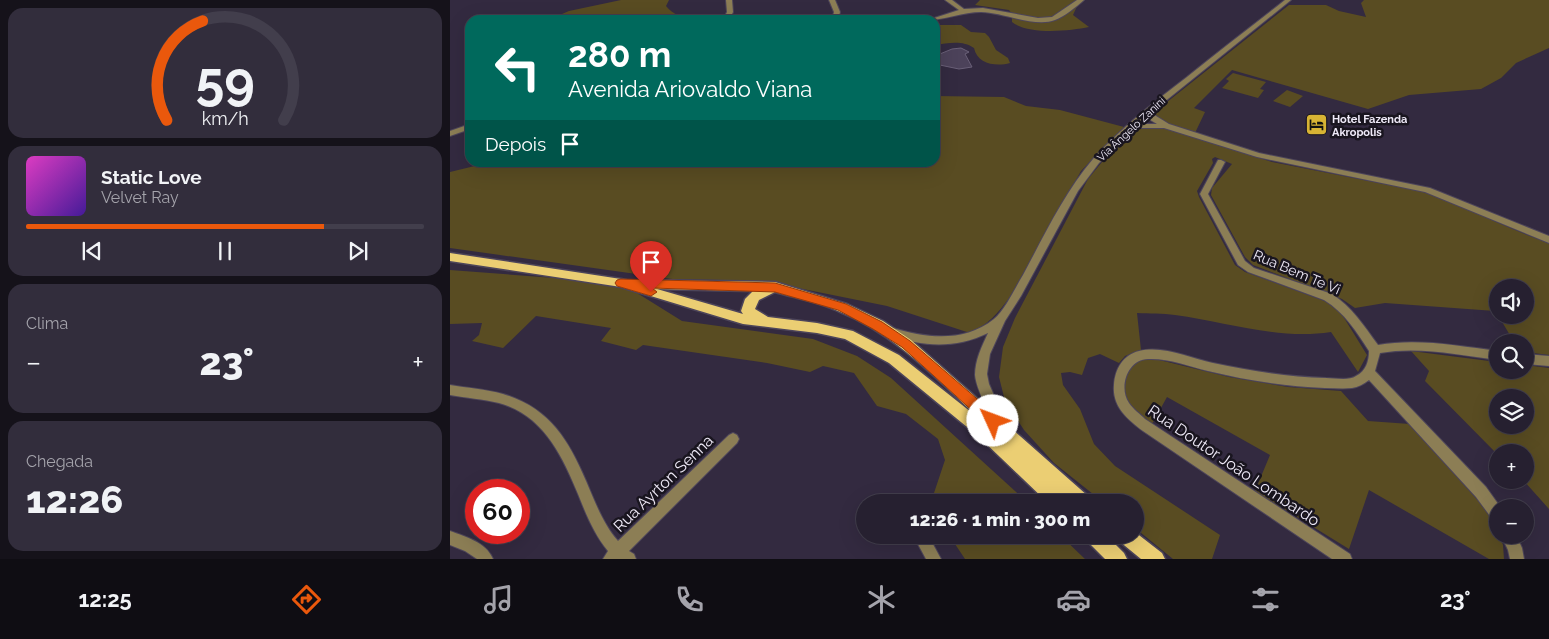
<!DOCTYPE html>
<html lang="pt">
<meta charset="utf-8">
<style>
:root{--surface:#262030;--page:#322d3c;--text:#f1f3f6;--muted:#a4a3ab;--line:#423e4c;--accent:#ea580c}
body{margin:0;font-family:Raleway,sans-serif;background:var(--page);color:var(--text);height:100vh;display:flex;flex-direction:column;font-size:19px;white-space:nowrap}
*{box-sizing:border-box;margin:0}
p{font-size:16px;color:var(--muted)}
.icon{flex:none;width:28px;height:28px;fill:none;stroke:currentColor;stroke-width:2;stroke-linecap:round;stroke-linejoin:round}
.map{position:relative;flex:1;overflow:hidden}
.sheet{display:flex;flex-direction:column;gap:8px;padding:8px;background:#15121a;width:450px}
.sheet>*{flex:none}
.top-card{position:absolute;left:15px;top:15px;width:475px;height:152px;border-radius:15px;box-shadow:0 5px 20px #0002,0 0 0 1px var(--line);background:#00695c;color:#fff;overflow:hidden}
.fabs{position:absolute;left:1039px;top:279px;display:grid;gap:10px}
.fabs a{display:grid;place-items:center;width:45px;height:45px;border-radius:50%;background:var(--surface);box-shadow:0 5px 20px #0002,0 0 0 1px var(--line);font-size:25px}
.speed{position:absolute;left:15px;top:479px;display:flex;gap:10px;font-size:25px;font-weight:700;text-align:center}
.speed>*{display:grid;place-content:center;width:65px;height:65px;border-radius:50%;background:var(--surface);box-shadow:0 5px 20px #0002,0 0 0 1px var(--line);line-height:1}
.speed .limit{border:8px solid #d22;background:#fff;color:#111}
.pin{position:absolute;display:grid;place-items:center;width:42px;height:42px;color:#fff;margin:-51px -21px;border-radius:50% 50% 50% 0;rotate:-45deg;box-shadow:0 0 5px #0007}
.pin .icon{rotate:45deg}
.me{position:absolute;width:55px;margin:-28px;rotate:313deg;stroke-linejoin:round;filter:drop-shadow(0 0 4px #0008)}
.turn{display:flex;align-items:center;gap:18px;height:105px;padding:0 20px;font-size:22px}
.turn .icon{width:65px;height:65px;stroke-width:2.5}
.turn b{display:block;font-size:35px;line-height:42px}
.then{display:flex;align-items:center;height:48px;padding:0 20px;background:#0003;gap:10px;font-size:19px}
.big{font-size:38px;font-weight:800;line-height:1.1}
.sheet .tile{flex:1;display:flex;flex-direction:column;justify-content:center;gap:8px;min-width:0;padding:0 18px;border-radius:15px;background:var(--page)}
.sheet .dial{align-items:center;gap:0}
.dial svg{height:130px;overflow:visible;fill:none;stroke:var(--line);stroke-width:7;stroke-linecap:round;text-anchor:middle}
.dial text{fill:var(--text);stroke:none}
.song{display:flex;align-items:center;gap:15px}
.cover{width:60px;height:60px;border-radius:8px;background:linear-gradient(135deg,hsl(310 70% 55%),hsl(260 70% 35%))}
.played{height:5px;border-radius:2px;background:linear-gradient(90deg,var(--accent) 75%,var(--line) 75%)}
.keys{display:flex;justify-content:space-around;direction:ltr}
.heat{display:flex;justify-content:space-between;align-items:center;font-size:28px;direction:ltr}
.trip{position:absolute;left:406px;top:494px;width:288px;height:50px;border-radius:25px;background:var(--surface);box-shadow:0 5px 20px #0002,0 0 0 1px var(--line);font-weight:800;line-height:50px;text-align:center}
.tabs{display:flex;height:80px;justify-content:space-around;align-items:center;background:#0f0d13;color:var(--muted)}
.tabs .icon{width:35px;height:35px}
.tabs .current{color:var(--accent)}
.tabs b{font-size:22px;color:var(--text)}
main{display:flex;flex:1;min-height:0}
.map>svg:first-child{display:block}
</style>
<main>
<section class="sheet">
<div class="tile dial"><svg viewBox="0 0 100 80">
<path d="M14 69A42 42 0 1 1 86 69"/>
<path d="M14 69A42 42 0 0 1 36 8" stroke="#ea580c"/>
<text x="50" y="56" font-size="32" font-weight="700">59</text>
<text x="50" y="72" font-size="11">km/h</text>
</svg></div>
<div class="tile">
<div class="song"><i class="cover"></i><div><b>Static Love</b><p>Velvet Ray</p></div></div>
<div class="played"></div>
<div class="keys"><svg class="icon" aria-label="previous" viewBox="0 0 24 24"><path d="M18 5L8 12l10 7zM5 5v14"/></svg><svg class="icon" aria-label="pause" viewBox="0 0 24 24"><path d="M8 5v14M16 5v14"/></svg><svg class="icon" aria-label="next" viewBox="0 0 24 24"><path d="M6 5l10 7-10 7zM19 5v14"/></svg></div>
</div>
<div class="tile"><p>Clima</p>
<div class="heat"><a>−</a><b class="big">23°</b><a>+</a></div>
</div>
<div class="tile"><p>Chegada</p><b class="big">12:26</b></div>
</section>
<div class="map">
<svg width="1099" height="559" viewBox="0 0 1099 559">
<rect width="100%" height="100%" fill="#332a40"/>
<path fill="#594c22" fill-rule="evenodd" d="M171,0H219L216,6C223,15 232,17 243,20H98L119,11Z
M530,0H633L628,4L623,15L639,27C620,31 578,35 562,22V14L559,10L525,5Z
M914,0H1099V48L1066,63L1051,78L1031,89L959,95L918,109L782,70L744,108L755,112L745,133L717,124L702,114L839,5H876L889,11L916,17L911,3Z
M485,25H511L521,32L535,33L539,37L546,50L558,58L560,63C546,67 527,64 524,48C513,40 498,43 485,45Z
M783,73L816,82L810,89L814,90L808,98L772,88L779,81L776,79Z
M837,90L853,96L840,107L823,101Z
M485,96L554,97L576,106L610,110L674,127L631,171L560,297C548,313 538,325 520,333L437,306L343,287L271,280L222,279L0,248V172L37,163L485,162Z
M717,128L822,162L975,192C1018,207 1057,229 1099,243V355L1075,352V342H1064L1048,315H1075V288H1048L1047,314L1045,311L935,303L905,308L892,299L803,265L795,257L761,195L762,188L782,164L765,157L762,159L763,163L747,191L749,197L785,265L795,272L883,304L888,308L917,355L908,372L881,332C828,340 777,322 725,315C713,313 699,314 687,313L691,350L675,356L669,363L650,354L638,358L632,375L620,372L611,373L613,385L630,409L644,444L665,466L770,535L762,559H723L685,528V502H653L604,463L574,430L555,401L549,377L553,347L565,318L638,179L652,162L688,129Z
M0,270L171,283L232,321L363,339L407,356L441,378L577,502H494L484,493L495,460L488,439L456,414L427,406L404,373L373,366L360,372L317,363L193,345L186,350L151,341L161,328L86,316L53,348L22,341L29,335L32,323L0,324Z
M961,351L1047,362L1048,370H1075V365L1099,368V509L1073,480H1075V452L1047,454L975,381L979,371ZM1048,398H1075V425H1048Z
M701,358L779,377L838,387L891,391L918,421L960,424L1032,505L1045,525L1053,545L1054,559H1039L919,490L899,549L805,491L820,455L717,397L702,424C685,414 665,395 676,373C679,368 686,363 689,359Z
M499,535H610L635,559H515Z"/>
<path fill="#4c425a" stroke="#6a6078" d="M511,48L519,52L515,54L522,67L509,69L485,64V56L502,49Z"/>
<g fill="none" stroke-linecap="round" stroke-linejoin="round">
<defs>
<path id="minor" d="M379,0H385L390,12L388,20H382L384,12Z
M495,0H502L514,9L533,8L588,18L602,17L627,0H634C626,7 614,17 605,20C585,28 552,12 531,12C513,12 495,20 478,20L509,10Z
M692,111H698L719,124L809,153L980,188L1099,236V243L975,192L807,157L714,128H678V124H707L692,115Z
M768,160H771L775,162L758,194L795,261L804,268L882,294C902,307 914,326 928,345C968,338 1008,346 1048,351V360C1009,355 969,346 930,353L925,371L1036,487L1051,508H1048V522L1043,520L1026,497L919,380C914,384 908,387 902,388C893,389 884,388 875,388C836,387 796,380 758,371C738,366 718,358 698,359C678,359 668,387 679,403C683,409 690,414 695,419L900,554L902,559H882L693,431C677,419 662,406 664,385C665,369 673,355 689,351C713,345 740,358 763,363C801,371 838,377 876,378C885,378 899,381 906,376C916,371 919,361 919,351C906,331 895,313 874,300L798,272L788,265L750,194Z
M1075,354L1099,356V366L1075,364Z
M0,385C17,388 36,389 53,394C99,408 118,439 136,481C145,502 153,524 168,541L279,435L283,433L287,435L289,439L287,443L179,551L184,554L186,559H153L158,551C144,534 136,514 128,494C112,455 93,415 49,403C33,399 16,398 0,395Z
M0,531C16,537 36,542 43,559H27L15,551L0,545Z
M463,535H478L491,559H476Z
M1051,535H1066L1072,548L1074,559H1060L1058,550Z"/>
<path id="tertiary" d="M276,0H282L283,12L279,20H273L277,12Z
M835,0H841L698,115L649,163L628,191L571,296L555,321L540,354L537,374L539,384L558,427L556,431L552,432L548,431C541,417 526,389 525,375C525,360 532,346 538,333C505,349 473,347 439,335L438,332L439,329L443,328C476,338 514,343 544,319C555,310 565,288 573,275C594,236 614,193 643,159C671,128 704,102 737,77C769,51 802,26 835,0Z
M20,124V129L0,136V131Z"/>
<path id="primary" d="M0,253L171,279L184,282L189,280L325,282L397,304L433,321L461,340L638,496L641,502H620L614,497L616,502H597L528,436L439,363L395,339L367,333L293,324L171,287L0,261ZM207,289L303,291L295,299L291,311L293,314ZM325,292C346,298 368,302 388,311C444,333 487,379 531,420L449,355L403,331L367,323L318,317L305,309L309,300Z
M685,532L712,553L715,559H691L669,541L666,535H685Z
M634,535H656L674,553L677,559H655L637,541Z"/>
</defs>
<use href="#minor" stroke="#4d455a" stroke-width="2"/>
<use href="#tertiary" stroke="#4d455a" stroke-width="2"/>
<use href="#primary" stroke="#4d455a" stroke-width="3"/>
<use href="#minor" fill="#8c7e55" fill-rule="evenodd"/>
<use href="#tertiary" fill="#8c7e55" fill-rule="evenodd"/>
<use href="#primary" fill="#ebce73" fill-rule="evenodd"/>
</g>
<path fill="#ea580c" stroke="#983908" d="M171,279L325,283L396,304L432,322L460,341L548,417L550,421L548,425L543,427L538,425L452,347L423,329L388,310L325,292L202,288L207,292L201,296L167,286L165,283L167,280Z"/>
<defs>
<symbol id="hotel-square" viewBox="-11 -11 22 22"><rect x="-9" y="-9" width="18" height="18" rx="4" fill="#d8b434" stroke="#19151f"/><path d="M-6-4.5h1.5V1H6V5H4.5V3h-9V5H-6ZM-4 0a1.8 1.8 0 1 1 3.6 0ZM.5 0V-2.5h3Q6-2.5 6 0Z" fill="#111"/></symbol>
</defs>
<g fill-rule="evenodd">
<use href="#hotel-square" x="854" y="112" width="25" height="25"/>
</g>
<g text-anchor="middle" stroke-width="5" stroke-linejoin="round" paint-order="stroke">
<g font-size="11" font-weight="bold" fill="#efeaf8" stroke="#19151f" text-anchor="start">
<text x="882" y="123">Hotel Fazenda<tspan x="882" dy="13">Akropolis</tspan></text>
</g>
<g font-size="11" fill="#efeaf8" stroke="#19151f">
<text transform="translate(681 129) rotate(-43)" y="4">Via Ângelo Zanini</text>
</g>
<g font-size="14" fill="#efeaf8" stroke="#19151f">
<text transform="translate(847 272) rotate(23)" y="5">Rua Bem Te Vi</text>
</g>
<g font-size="16" fill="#efeaf8" stroke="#19151f">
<text transform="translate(784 465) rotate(34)" y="6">Rua Doutor João Lombardo</text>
<text transform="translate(213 483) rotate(-44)" y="6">Rua Ayrton Senna</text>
</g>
</g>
</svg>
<div class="fabs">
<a><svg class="icon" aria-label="sound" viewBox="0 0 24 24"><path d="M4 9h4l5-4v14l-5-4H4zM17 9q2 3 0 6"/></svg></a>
<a><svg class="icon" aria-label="search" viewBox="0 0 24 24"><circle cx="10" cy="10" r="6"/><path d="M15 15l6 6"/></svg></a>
<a><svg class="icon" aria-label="layers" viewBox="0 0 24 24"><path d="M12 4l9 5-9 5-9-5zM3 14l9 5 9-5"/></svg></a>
<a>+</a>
<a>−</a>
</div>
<div class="speed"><div class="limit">60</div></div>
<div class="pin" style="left:201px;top:292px;background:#d93025"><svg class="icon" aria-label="arrive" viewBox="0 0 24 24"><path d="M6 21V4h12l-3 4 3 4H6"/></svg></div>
<svg class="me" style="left:543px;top:421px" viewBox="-20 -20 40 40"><circle r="19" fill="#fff"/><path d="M0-13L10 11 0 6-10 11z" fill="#ea580c"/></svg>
<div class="trip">12:26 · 1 min · 300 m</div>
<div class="top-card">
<div class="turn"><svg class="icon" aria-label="left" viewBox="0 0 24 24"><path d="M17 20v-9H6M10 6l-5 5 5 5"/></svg><div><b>280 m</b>Avenida Ariovaldo Viana</div></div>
<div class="then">Depois<svg class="icon" aria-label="arrive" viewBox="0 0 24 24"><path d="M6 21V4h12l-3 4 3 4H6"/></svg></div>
</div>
</div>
</main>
<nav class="tabs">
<b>12:25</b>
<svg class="icon current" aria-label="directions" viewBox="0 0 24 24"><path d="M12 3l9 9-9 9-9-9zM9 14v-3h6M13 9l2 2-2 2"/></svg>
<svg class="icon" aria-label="music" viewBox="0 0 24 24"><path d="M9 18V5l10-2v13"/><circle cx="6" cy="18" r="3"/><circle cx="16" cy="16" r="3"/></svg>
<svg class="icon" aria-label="phone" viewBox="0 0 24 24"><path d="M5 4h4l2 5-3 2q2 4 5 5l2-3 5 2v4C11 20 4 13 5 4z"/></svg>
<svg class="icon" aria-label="climate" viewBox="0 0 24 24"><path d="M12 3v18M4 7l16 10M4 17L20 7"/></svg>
<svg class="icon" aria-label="car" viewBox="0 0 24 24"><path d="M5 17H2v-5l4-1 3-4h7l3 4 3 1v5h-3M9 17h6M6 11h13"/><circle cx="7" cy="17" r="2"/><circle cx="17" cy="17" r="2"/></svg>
<svg class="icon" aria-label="filters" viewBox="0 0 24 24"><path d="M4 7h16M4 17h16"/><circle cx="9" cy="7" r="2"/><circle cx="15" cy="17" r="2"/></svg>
<b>23°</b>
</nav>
